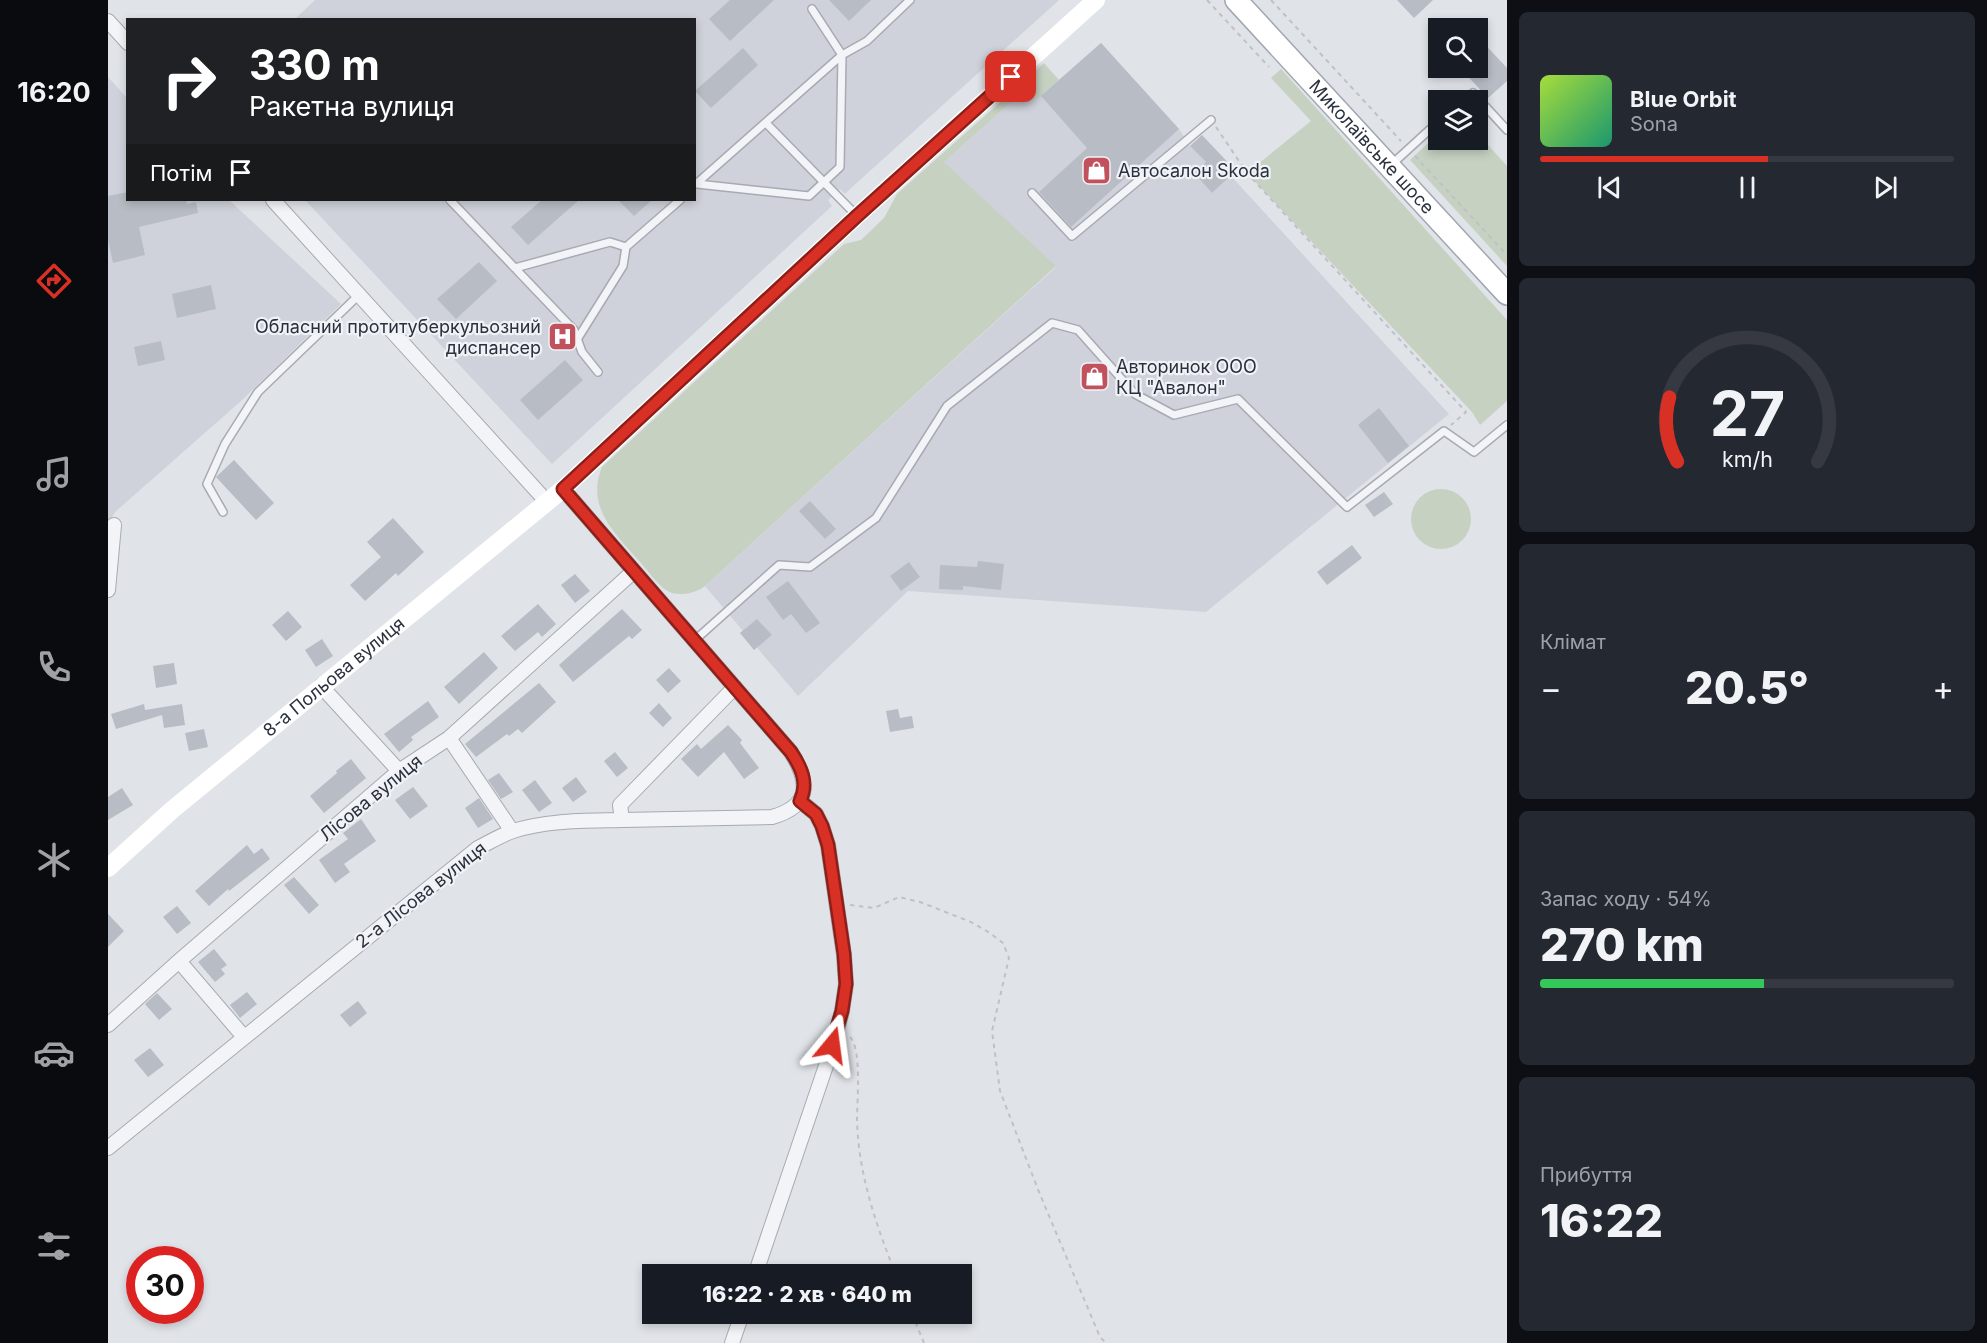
<!DOCTYPE html>
<html lang="uk">
<meta charset="utf-8">
<style>
:root{--surface:#171b24;--page:#242831;--text:#f1f3f6;--muted:#9ea1a6;--line:#363941;--accent:#d93025}
body{margin:0;font-family:Inter,sans-serif;background:var(--page);color:var(--text);height:100vh;display:flex;flex-direction:column;font-size:22px;white-space:nowrap}
*{box-sizing:border-box;margin:0}
p{font-size:20px;color:var(--muted)}
.icon{flex:none;width:33px;height:33px;fill:none;stroke:currentColor;stroke-width:2;stroke-linecap:round;stroke-linejoin:round}
.map{position:relative;flex:1;overflow:hidden}
.details{display:flex;flex-direction:column;gap:12px;padding:12px;background:#0d0f14;width:480px}
.details>*{flex:none}
.guide{position:absolute;left:18px;top:18px;width:570px;height:183px;border-radius:0px;box-shadow:0 3px 9px #0003;background:#202124;color:#fff;overflow:hidden}
.controls{position:absolute;left:1320px;top:18px;display:grid;gap:12px}
.controls a{display:grid;place-items:center;width:60px;height:60px;border-radius:0px;background:var(--surface);box-shadow:0 3px 9px #0003;font-size:30px}
.speed{position:absolute;left:18px;top:1246px;display:flex;gap:12px;font-size:30px;font-weight:700;text-align:center}
.speed>*{display:grid;place-content:center;width:78px;height:78px;border-radius:50%;background:var(--surface);box-shadow:0 3px 9px #0003;line-height:1}
.speed .limit{border:9px solid #d22;background:#fff;color:#111}
.pin{position:absolute;display:grid;place-items:center;width:51px;height:51px;color:#fff;margin:-26px;border-radius:12px;box-shadow:0 3px 9px #0006}
.me{position:absolute;width:66px;margin:-33px;rotate:16deg;stroke-linejoin:round;filter:drop-shadow(0 0 4px #0008)}
.turn{display:flex;align-items:center;gap:21px;height:126px;padding:0 24px;font-size:27px}
.turn .icon{width:78px;height:78px;stroke-width:2.5}
.turn b{display:block;font-size:42px;line-height:51px}
.then{display:flex;align-items:center;height:57px;padding:0 24px;background:#0003;gap:12px;font-size:22px}
.big{font-size:45px;font-weight:800;line-height:1.1}
.details .widget{flex:1;display:flex;flex-direction:column;justify-content:center;gap:9px;min-width:0;padding:0 21px;border-radius:9px;background:var(--page)}
.details .dial{align-items:center;gap:0}
.dial svg{height:156px;overflow:visible;fill:none;stroke:var(--line);stroke-width:7;stroke-linecap:round;text-anchor:middle}
.dial text{fill:var(--text);stroke:none}
.song{display:flex;align-items:center;gap:18px}
.cover{width:72px;height:72px;border-radius:9px;background:linear-gradient(135deg,hsl(80 70% 55%),hsl(160 70% 35%))}
.played{height:6px;border-radius:3px;background:linear-gradient(90deg,var(--accent) 55%,var(--line) 55%)}
.keys{display:flex;justify-content:space-around;direction:ltr}
.heat{display:flex;justify-content:space-between;align-items:center;font-size:33px;direction:ltr}
.charge{height:9px;border-radius:4px;background:linear-gradient(90deg,#34c759 54%,var(--line) 0)}
.trip{position:absolute;left:534px;top:1264px;width:330px;height:60px;border-radius:0px;background:var(--surface);box-shadow:0 3px 9px #0003;font-weight:800;line-height:60px;text-align:center}
main{display:flex;flex:1;min-height:0}
.menu{display:flex;flex-direction:column;width:108px;justify-content:space-around;align-items:center;background:#090b0e;color:var(--muted)}
.menu .icon{width:42px;height:42px}
.menu .selected{color:var(--accent)}
.menu b{font-size:27px;color:var(--text)}
.map>svg:first-child{display:block}
</style>
<main>
<nav class="menu">
<b>16:20</b>
<svg class="icon selected" aria-label="directions" viewBox="0 0 24 24"><path d="M12 3l9 9-9 9-9-9zM9 14v-3h6M13 9l2 2-2 2"/></svg>
<svg class="icon" aria-label="music" viewBox="0 0 24 24"><path d="M9 18V5l10-2v13"/><circle cx="6" cy="18" r="3"/><circle cx="16" cy="16" r="3"/></svg>
<svg class="icon" aria-label="phone" viewBox="0 0 24 24"><path d="M5 4h4l2 5-3 2q2 4 5 5l2-3 5 2v4C11 20 4 13 5 4z"/></svg>
<svg class="icon" aria-label="climate" viewBox="0 0 24 24"><path d="M12 3v18M4 7l16 10M4 17L20 7"/></svg>
<svg class="icon" aria-label="car" viewBox="0 0 24 24"><path d="M5 17H2v-5l4-1 3-4h7l3 4 3 1v5h-3M9 17h6M6 11h13"/><circle cx="7" cy="17" r="2"/><circle cx="17" cy="17" r="2"/></svg>
<svg class="icon" aria-label="filters" viewBox="0 0 24 24"><path d="M4 7h16M4 17h16"/><circle cx="9" cy="7" r="2"/><circle cx="15" cy="17" r="2"/></svg>
</nav>
<div class="map">
<svg width="1399" height="1343" viewBox="0 0 1399 1343">
<rect width="100%" height="100%" fill="#e0e3e8"/>
<path fill="#cfd2da" d="M207,0H951L742,189L737,194L732,189L720,200L724,206L444,464L197,200H586V20H186Z
M993,43L1071,129L1082,146L1098,162L1086,173L1104,193L1123,176L1341,414L1098,612L800,591L690,696L597,586L948,267L836,162L920,87L930,98Z
M0,77L19,98L20,200H121L233,304L133,401L7,512L0,524Z"/>
<path fill="#c6d1c2" d="M936,63L951,80L930,99L920,87L836,162L948,266L597,586C588,593 569,598 558,590C549,584 540,571 533,563C508,535 477,507 494,467L736,244L753,240L776,218L789,194Z
M1173,69L1399,320V401L1372,425L1364,412L1139,173L1203,121L1163,78Z
M1370,119L1378,128L1371,135L1399,166V266L1302,160L1330,134V140H1370Z
M1303 519a30 30 0 1 1 60 0a30 30 0 1 1-60 0Z"/>
<path fill="#b8bcc4" d="M622,0H666L622,41L601,19Z
M721,0H763L741,21Z
M1289,0H1325L1306,18Z
M1370,37L1399,68V81L1380,98L1352,68H1370Z
M993,43L1071,129L963,227L931,192L979,148L933,96Z
M635,48L650,65L603,108L587,91Z
M1094,135L1128,171L1104,193L1086,173L1098,162L1082,146Z
M20,192V200H78L79,204L88,202L90,213L31,227L37,255L5,263L0,240V196Z
M434,200H471L420,245L403,227Z
M510,200H544L526,216Z
M371,262L389,281L348,319L329,299Z
M103,285L108,309L69,318L64,294Z
M53,341L57,360L30,366L26,347Z
M457,360L475,380L430,420L412,400Z
M1271,408L1301,446L1280,463L1250,425Z
M126,460L166,503L148,520L108,477Z
M1276,492L1285,504L1266,517L1257,505Z
M702,501L728,529L717,539L691,511Z
M285,518L316,552L290,576L288,573L257,601L242,585L273,557L259,542Z
M1244,545L1254,558L1219,585L1209,572Z
M870,561L896,564L893,590L855,586V590L831,589L832,565L869,567Z
M801,562L812,577L793,591L782,576Z
M467,574L482,591L467,603L453,585Z
M680,581L712,623L698,633L683,614L675,620L658,597Z
M430,604L448,624L434,637L430,632L407,651L393,636Z
M514,609L534,630L524,639L521,636L465,682L451,665Z
M180,611L194,627L178,641L164,625Z
M649,619L664,635L646,650L632,633Z
M214,639L225,656L208,667L197,650Z
M376,652L390,668L351,704L336,687Z
M66,663L69,684L48,688L45,666Z
M561,668L573,681L560,693L548,680Z
M431,683L448,702L414,733L410,729L401,736L399,734L368,757L357,744Z
M320,701L331,717L303,737L305,740L291,752L276,734Z
M551,703L564,718L555,727L541,713Z
M36,704L37,710L74,704L77,725L56,728L54,715L8,729L3,714Z
M790,709L792,718L804,716L806,728L782,732L778,711Z
M620,725L634,740L632,743L651,768L636,779L616,752L590,777L573,759L589,744L593,749Z
M96,729L100,747L81,751L77,733Z
M507,752L520,768L509,777L496,761Z
M243,759L258,778L216,813L202,796L229,773L228,771Z
M391,773L405,792L393,799L380,780Z
M468,777L479,792L465,802L454,788Z
M427,780L444,803L431,812L414,790Z
M305,787L320,806L302,819L287,800Z
M14,788L25,805L0,820V797Z
M371,798L385,819L370,828L357,808Z
M253,819L268,841L236,864L242,872L227,883L211,860L240,839L235,833Z
M139,845L146,854L154,848L162,859L121,891L120,889L101,906L87,891Z
M186,877L211,905L201,914L176,885Z
M69,906L83,923L69,934L55,917Z
M0,914L16,931L0,947Z
M106,949L119,965L113,969L117,974L107,982L90,962Z
M139,992L149,1004L132,1018L122,1005Z
M49,993L64,1009L51,1020L37,1004Z
M250,1001L259,1013L242,1027L232,1015Z
M42,1048L56,1065L40,1077L26,1060Z"/>
<g fill="none" stroke-linecap="round" stroke-linejoin="round">
<defs>
<path id="lane" d="M1356,100L1365,93L1399,130
M658,123L748,215
M1283,165L1330,122
M588,184L734,55L759,41L802,0
M589,184L701,196L732,167L734,55L704,9
M924,193L964,236L1103,120
M342,200L466,330L474,352L490,372
M407,268L502,242L518,247
M470,338L515,266L518,247L572,200
M115,512L99,484L117,444L150,392L252,294
M587,640L671,565L702,567L768,518L839,406L944,323L970,330L1027,394L1066,415L1130,399L1239,507L1336,431L1366,452L1399,425"/>
<path id="street" d="M0,21L20,43
M165,200L439,502
M455,489L683,752C702,783 703,806 664,817L514,820
M0,590L6,525
M213,686L291,771
M341,738L404,831
M71,961L136,1037
M0,1025L71,961L291,771L341,738L526,571
M0,1148L370,848C382,842 393,835 405,831C440,820 477,821 514,820L512,805L627,687
M647,1275L725,1045L734,1011L738,984L736,955L720,845L714,826L708,814L692,801
M624,1343L634,1314"/>
<g id="primary">
<path id="s2" d="M1128,0L1399,294"/>
</g>
</defs>
<use href="#lane" stroke="#a6aab2" stroke-width="10"/>
<use href="#street" stroke="#a6aab2" stroke-width="16"/>
<use href="#primary" stroke="#a1a7b2" stroke-width="24"/>
<path stroke="#bfc1c7" stroke-width="2" stroke-dasharray="4.5 4.5" stroke-linecap="butt" d="M1099,0L1161,67
M1163,0L1293,141
M1108,127L1139,173L1358,412L1343,425
M1307,156L1399,255
M742,905L766,908L791,897L812,902L863,922L882,933L895,943L901,958L884,1031L892,1091L931,1192L992,1337L998,1343
M742,1037C754,1049 749,1101 749,1119C750,1173 768,1225 788,1275
M804,1314L816,1343"/>
<use href="#lane" stroke="#f3f4f7" stroke-width="7"/>
<use href="#street" stroke="#f3f4f7" stroke-width="14"/>
<path stroke="#fff" stroke-width="18" id="s1" d="M0,868L64,810L455,489L749,216L988,0"/>
<use href="#primary" stroke="#fff" stroke-width="21"/>
</g>
<g fill="none" stroke-linecap="round" stroke-linejoin="round">
<defs>
<path id="route" d="M724,1045L734,1011L738,984L736,954L720,845L714,826L708,814L692,801C701,783 693,767 683,752L455,489L749,216L903,77"/>
</defs>
<use href="#route" stroke="#8d1f18" stroke-width="15"/>
<use href="#route" stroke="#d93025" stroke-width="10"/>
</g>
<defs>
<symbol id="shop-square" viewBox="-11 -11 22 22"><rect x="-9" y="-9" width="18" height="18" rx="4" fill="#c2515e" stroke="#f0f2f6"/><path d="M-5-2.5h2.3a2.7 3.5 0 0 1 5.4 0H5L5.5 6h-11ZM-1.5-2.5h3a1.5 2.3 0 0 0-3 0Z" fill="#fff"/></symbol>
<symbol id="hospital-square" viewBox="-11 -11 22 22"><rect x="-9" y="-9" width="18" height="18" rx="4" fill="#c2515e" stroke="#f0f2f6"/><path d="M-5-5h3v3.5h4V-5h3V5h-3V1.5h-4V5h-3Z" fill="#fff"/></symbol>
</defs>
<g fill-rule="evenodd">
<use href="#shop-square" x="972" y="154" width="33" height="33"/>
<use href="#hospital-square" x="438" y="320" width="33" height="33"/>
<use href="#shop-square" x="970" y="360" width="33" height="33"/>
</g>
<g text-anchor="middle" stroke-width="4.5" stroke-linejoin="round" paint-order="stroke">
<g font-size="18" fill="#2a313e" stroke="#f0f2f6">
<text dy="6" stroke="none"><textPath href="#s2" startOffset="200">Миколаївське шосе</textPath></text>
<text dy="6" stroke="none"><textPath href="#s1" startOffset="296">8-а Польова вулиця</textPath></text>
<text transform="translate(263 798) rotate(-39)" y="6">Лісова вулиця</text>
<text transform="translate(313 895) rotate(-38)" y="6">2-а Лісова вулиця</text>
</g>
<g font-size="18" fill="#2a313e" stroke="#f0f2f6" text-anchor="start">
<text x="1010" y="177">Автосалон Skoda</text>
<text x="433" y="333" text-anchor="end">Обласний протитуберкульозний<tspan x="433" dy="21">диспансер</tspan></text>
<text x="1008" y="373">Авторинок ООО<tspan x="1008" dy="21">КЦ "Авалон"</tspan></text>
</g>
</g>
</svg>
<div class="controls">
<a><svg class="icon" aria-label="search" viewBox="0 0 24 24"><circle cx="10" cy="10" r="6"/><path d="M15 15l6 6"/></svg></a>
<a><svg class="icon" aria-label="layers" viewBox="0 0 24 24"><path d="M12 4l9 5-9 5-9-5zM3 14l9 5 9-5"/></svg></a>
</div>
<div class="speed"><div class="limit">30</div></div>
<div class="pin" style="left:903px;top:77px;background:#d93025"><svg class="icon" aria-label="arrive" viewBox="0 0 24 24"><path d="M6 21V4h12l-3 4 3 4H6"/></svg></div>
<svg class="me" style="left:724px;top:1045px" viewBox="-20 -20 40 40"><path d="M0-17L14 15 0 8-14 15z" fill="#d93025" stroke="#fff" stroke-width="4"/></svg>
<div class="trip">16:22 · 2 хв · 640 m</div>
<div class="guide">
<div class="turn"><svg class="icon" aria-label="right" viewBox="0 0 24 24"><path d="M7 20v-9h11M14 6l5 5-5 5"/></svg><div><b>330 m</b>Ракетна вулиця</div></div>
<div class="then">Потім<svg class="icon" aria-label="arrive" viewBox="0 0 24 24"><path d="M6 21V4h12l-3 4 3 4H6"/></svg></div>
</div>
</div>
<section class="details">
<div class="widget">
<div class="song"><i class="cover"></i><div><b>Blue Orbit</b><p>Sona</p></div></div>
<div class="played"></div>
<div class="keys"><svg class="icon" aria-label="previous" viewBox="0 0 24 24"><path d="M18 5L8 12l10 7zM5 5v14"/></svg><svg class="icon" aria-label="pause" viewBox="0 0 24 24"><path d="M8 5v14M16 5v14"/></svg><svg class="icon" aria-label="next" viewBox="0 0 24 24"><path d="M6 5l10 7-10 7zM19 5v14"/></svg></div>
</div>
<div class="widget dial"><svg viewBox="0 0 100 80">
<path d="M14 69A42 42 0 1 1 86 69"/>
<path d="M14 69A42 42 0 0 1 10 36" stroke="#d93025"/>
<text x="50" y="56" font-size="32" font-weight="700">27</text>
<text x="50" y="72" font-size="11">km/h</text>
</svg></div>
<div class="widget"><p>Клімат</p>
<div class="heat"><a>−</a><b class="big">20.5°</b><a>+</a></div>
</div>
<div class="widget"><p>Запас ходу · 54%</p><b class="big">270 km</b><div class="charge"></div></div>
<div class="widget"><p>Прибуття</p><b class="big">16:22</b></div>
</section>
</main>
